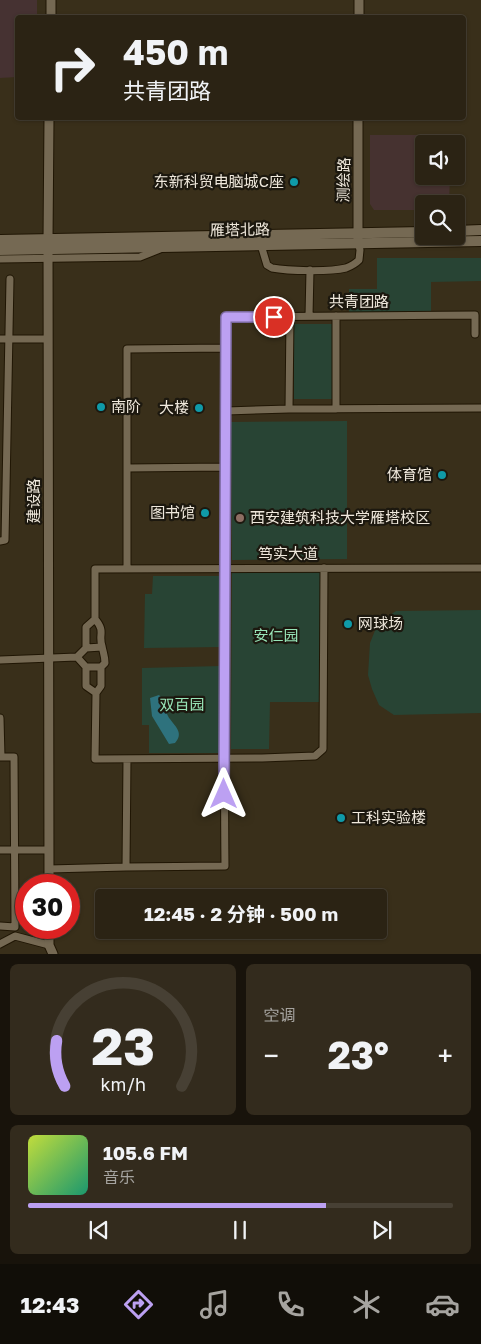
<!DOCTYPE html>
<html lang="zh">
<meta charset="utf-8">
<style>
:root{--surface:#2b2314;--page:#332b1d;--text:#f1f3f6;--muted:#a6a4a0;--line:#474034;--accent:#bca0f2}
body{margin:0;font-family:"Golos Text","Noto Sans SC",sans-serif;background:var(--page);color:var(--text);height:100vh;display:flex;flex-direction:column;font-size:19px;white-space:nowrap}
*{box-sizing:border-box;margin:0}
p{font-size:16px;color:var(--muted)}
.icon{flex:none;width:28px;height:28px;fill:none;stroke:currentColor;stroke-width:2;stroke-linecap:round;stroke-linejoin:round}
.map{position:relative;height:954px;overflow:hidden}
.sheet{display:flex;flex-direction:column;gap:10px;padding:10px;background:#18130b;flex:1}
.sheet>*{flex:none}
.guide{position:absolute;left:15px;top:15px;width:451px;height:105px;border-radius:5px;box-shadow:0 1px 4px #0004,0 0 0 1px var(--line);background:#2b2314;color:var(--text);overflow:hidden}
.tools{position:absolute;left:415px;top:135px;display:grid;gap:10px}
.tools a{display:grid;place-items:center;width:50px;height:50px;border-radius:5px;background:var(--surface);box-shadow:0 1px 4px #0004,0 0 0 1px var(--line);font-size:25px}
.speed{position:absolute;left:15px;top:874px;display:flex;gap:10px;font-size:25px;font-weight:700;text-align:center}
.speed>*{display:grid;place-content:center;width:65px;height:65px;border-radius:50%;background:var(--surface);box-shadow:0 1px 4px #0004,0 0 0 1px var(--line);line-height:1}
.speed .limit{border:8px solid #d22;background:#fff;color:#111}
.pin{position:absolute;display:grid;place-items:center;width:42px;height:42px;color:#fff;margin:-21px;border:2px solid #fff;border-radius:50%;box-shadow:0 1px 5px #0007}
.me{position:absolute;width:55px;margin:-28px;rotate:0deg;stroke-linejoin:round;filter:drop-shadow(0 0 4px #0008)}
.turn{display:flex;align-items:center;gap:18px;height:105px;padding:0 25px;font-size:22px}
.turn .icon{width:65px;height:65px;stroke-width:2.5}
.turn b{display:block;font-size:35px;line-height:42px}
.big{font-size:38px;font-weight:700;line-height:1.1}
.sheet .widget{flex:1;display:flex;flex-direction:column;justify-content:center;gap:8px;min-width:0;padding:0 18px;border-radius:8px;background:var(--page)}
.sheet .dial{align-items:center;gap:0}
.dial svg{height:130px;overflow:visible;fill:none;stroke:var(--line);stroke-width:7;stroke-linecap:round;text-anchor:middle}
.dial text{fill:var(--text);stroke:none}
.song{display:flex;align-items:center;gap:15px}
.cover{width:60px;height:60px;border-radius:8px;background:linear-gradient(135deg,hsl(70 70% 55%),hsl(160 70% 35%))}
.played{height:5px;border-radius:2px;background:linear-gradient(90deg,var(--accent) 70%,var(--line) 70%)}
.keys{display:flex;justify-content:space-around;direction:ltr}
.heat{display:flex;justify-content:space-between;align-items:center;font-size:28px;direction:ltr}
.sheet .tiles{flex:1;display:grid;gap:10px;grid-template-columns:1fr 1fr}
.widget:last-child{grid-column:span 2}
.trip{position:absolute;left:95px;top:889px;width:292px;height:50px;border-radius:5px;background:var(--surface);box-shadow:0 1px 4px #0004,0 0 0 1px var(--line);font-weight:700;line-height:50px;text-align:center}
.dock{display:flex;height:80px;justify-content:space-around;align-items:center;background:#110e08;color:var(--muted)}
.dock .icon{width:35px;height:35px}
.dock .selected{color:var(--accent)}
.dock b{font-size:22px;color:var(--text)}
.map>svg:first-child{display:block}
</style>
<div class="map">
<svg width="481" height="954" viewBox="0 0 481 954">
<rect width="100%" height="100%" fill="#392f1a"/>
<path fill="#463230" d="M370,135H450V144H424V176H450L449,204H424V210H374L370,204Z"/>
<path fill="#463232" d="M0,0H37V17L18,18L17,77L0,78Z"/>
<path fill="#284434" d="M377,258H481V281L431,282V316L349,317V289H377Z
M294,324H332V399H294Z
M347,421V559L232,560L231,422Z
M232,570H320V702H270L269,749H231Z
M153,576H222V647L144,648L145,594H152Z
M481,610V713L394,715L379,705L372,689L368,675L370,643L376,628L384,619L396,611Z
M221,666L219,753H149V725H142V668Z"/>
<path fill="#2e727d" d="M159,695C169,705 163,705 167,714C171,724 186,731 175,743L169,744L152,716L150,698Z"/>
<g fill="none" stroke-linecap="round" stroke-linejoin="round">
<defs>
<path id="minor" d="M261,245L267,265L272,268C288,271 330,272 346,268C351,266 355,264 359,260L360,250L358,242
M0,259L140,257L160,249
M309,316L310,270
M336,316V409
M0,339H48
M289,409L290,317
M226,411L289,409L481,408
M127,468L226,467
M0,541L5,540L10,279
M127,568V349L226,348
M95,619C106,632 98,634 102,646C103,652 105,656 105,663L101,667V686L96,693
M86,648L102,647
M77,657L86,667V686L96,693L95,759L262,758L315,756L323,749L324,568
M0,660L77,657L86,648V627L95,619V569L481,568
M86,667H101
M0,718L1,757
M0,757H14L15,927L0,926
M127,759L126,867L225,866C223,683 228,500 226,317L475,315V334
M0,850H49
M49,869L126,867
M0,944L15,936L49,945"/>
<path id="tertiary" d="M51,18V0
M359,18V0
M358,240V118
M49,885L48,240L49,118
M49,928V945L53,954"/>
<path id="secondary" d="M456,231L481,230
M0,240L424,232
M0,250L481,241"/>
</defs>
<use href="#minor" stroke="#201604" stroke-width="9"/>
<use href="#tertiary" stroke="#201604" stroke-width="11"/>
<use href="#secondary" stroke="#201604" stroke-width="12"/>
<use href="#minor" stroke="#756953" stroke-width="7"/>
<use href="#tertiary" stroke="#756953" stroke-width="9"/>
<use href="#secondary" stroke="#756953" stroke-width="10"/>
</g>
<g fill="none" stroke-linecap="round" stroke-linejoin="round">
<defs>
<path id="route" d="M224,794L226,317H274"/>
</defs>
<use href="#route" stroke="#7a689d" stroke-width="12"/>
<use href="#route" stroke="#bca0f2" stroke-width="9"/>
</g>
<g fill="#0f9aa8" stroke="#1c180f" stroke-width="2">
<circle cx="294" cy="182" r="5"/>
<circle cx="101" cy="407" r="5"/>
<circle cx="199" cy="408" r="5"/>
<circle cx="442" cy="475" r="5"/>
<circle cx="205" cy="513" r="5"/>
<circle cx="348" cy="624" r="5"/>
<circle cx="341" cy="818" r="5"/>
</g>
<circle fill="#8d6e63" stroke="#1c180f" stroke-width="2" cx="240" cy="518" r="5"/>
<g text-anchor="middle" stroke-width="4.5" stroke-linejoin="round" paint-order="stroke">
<g font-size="15" fill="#efe8dc" stroke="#1c180f">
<text transform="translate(344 180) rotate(-89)" y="5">测绘路</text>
<text transform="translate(240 230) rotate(-1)" y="5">雁塔北路</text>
<text x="359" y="307">共青团路</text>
<text transform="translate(34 501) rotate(-90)" y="5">建设路</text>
<text x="288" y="559">笃实大道</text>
</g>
<g font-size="15" fill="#efe8dc" stroke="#1c180f" text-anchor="end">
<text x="284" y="187">东新科贸电脑城C座</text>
<text x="111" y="412" text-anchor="start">南阶</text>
<text x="189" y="413">大楼</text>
<text x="432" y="480">体育馆</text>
<text x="195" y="518">图书馆</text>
<text x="250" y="523" text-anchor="start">西安建筑科技大学雁塔校区</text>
<text x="358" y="629" text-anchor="start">网球场</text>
<text x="351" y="823" text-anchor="start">工科实验楼</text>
</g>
<g font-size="15" fill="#98e5b8" stroke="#1c180f">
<text x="276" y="641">安仁园</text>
<text x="182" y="710">双百园</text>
</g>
</g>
</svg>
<div class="tools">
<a><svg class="icon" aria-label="sound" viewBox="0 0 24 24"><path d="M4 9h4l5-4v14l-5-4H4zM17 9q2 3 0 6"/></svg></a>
<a><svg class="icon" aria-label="search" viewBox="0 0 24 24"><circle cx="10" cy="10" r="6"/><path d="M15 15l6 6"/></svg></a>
</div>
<div class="speed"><div class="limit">30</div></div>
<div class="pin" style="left:274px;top:317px;background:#d93025"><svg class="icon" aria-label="arrive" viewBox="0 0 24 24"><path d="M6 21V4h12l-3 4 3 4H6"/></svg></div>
<svg class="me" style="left:224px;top:794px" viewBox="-20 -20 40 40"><path d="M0-17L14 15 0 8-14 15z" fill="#bca0f2" stroke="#fff" stroke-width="4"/></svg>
<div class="trip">12:45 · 2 分钟 · 500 m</div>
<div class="guide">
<div class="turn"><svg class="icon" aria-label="right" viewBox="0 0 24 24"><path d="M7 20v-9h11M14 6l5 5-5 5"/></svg><div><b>450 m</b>共青团路</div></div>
</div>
</div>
<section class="sheet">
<div class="tiles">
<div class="widget dial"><svg viewBox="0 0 100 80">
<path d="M14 69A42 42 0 1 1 86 69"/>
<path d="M14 69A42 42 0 0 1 9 41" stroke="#bca0f2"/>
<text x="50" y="56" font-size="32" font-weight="700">23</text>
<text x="50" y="72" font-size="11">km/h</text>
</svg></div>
<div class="widget"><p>空调</p>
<div class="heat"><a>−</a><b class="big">23°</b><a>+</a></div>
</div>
<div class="widget">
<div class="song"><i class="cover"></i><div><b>105.6 FM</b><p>音乐</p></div></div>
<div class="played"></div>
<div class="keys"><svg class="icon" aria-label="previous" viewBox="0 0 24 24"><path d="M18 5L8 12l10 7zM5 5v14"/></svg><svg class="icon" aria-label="pause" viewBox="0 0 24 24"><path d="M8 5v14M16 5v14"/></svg><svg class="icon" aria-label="next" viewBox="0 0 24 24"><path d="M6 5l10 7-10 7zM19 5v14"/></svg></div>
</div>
</div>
</section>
<nav class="dock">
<b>12:43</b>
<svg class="icon selected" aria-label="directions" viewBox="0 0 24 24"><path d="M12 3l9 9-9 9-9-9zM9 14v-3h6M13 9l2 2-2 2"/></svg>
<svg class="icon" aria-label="music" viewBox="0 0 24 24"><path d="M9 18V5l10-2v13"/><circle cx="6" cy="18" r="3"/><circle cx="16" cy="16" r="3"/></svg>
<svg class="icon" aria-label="phone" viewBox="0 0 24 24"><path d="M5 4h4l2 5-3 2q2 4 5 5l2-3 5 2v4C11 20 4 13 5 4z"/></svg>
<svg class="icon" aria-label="climate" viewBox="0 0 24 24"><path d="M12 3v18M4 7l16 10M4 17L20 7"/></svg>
<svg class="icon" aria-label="car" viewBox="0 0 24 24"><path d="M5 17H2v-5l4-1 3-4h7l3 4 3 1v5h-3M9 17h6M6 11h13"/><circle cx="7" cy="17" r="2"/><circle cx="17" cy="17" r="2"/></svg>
</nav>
